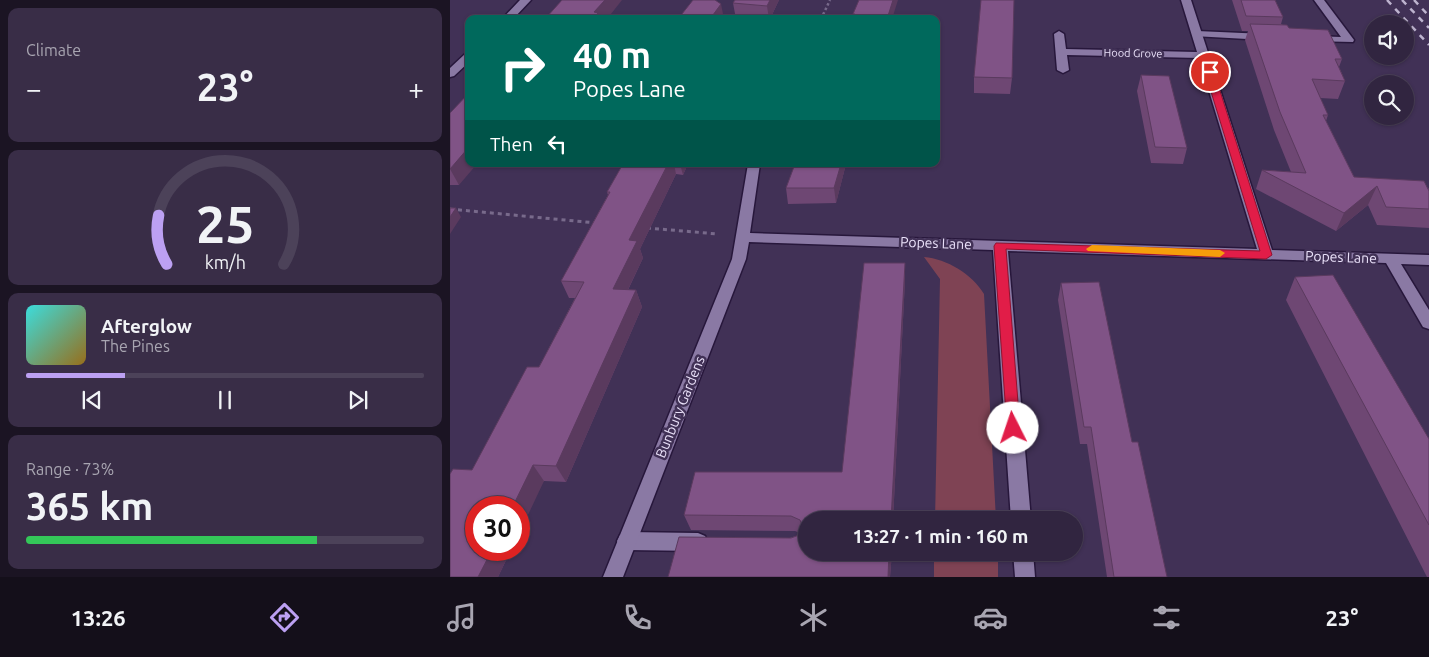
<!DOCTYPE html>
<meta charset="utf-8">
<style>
:root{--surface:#312540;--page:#392d47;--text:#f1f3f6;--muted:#a8a5b1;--line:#4c4259;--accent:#bca0f2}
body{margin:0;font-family:Ubuntu,sans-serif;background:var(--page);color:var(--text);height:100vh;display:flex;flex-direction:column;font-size:19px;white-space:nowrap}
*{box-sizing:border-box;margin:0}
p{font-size:16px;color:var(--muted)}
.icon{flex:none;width:28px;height:28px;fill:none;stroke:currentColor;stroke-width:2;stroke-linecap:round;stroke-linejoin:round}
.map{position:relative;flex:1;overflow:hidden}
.drawer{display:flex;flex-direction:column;gap:8px;padding:8px;background:#1b1423;width:450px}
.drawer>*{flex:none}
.top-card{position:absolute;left:15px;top:15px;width:475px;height:152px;border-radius:10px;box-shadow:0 1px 4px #0004,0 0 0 1px var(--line);background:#00695c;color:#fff;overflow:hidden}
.fabs{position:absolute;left:914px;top:15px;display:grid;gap:10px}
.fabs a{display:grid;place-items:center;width:50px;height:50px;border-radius:50%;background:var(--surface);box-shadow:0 1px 4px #0004,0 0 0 1px var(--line);font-size:25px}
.speed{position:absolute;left:15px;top:496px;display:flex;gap:10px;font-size:25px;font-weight:700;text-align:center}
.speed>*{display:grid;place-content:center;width:65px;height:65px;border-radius:50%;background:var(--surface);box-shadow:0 1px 4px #0004,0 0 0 1px var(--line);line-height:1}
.speed .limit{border:8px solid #d22;background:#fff;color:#111}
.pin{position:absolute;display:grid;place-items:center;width:42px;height:42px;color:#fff;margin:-21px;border:2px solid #fff;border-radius:50%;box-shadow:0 1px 5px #0007}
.me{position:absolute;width:55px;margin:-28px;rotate:356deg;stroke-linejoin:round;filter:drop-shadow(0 0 4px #0008)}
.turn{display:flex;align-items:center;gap:18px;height:105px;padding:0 25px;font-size:22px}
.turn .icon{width:65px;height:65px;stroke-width:2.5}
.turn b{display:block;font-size:35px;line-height:42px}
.then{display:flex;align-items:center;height:48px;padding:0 25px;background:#0003;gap:10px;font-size:19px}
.big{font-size:38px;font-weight:700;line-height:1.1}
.drawer .widget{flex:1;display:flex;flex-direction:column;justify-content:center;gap:8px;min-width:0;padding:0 18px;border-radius:10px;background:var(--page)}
.drawer .dial{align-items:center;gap:0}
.dial svg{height:130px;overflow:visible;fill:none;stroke:var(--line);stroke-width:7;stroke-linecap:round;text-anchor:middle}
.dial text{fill:var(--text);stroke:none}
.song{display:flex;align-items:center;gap:15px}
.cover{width:60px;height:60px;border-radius:8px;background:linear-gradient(135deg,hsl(180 70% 55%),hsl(40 70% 35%))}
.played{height:5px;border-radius:2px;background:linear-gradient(90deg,var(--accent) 25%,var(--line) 25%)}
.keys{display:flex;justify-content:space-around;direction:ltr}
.heat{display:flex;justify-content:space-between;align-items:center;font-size:28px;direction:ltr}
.charge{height:8px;border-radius:4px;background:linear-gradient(90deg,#34c759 73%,var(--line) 0)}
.trip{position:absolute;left:348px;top:511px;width:285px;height:50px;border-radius:25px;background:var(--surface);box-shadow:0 1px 4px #0004,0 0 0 1px var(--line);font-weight:700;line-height:50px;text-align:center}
.tabs{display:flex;height:80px;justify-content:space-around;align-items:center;background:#140f1a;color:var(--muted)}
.tabs .icon{width:35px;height:35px}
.tabs .selected{color:var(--accent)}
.tabs b{font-size:22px;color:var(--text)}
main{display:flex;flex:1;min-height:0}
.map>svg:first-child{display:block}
</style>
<main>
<section class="drawer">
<div class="widget"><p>Climate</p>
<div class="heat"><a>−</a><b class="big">23°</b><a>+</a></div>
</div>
<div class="widget dial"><svg viewBox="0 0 100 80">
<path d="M14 69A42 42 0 1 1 86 69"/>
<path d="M14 69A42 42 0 0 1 9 39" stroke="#bca0f2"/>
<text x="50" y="56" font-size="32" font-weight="700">25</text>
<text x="50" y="72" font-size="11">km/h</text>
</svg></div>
<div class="widget">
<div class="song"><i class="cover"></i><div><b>Afterglow</b><p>The Pines</p></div></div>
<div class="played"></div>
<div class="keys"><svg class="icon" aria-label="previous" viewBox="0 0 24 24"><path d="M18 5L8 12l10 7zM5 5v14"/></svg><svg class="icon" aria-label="pause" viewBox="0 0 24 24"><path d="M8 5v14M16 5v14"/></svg><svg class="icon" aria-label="next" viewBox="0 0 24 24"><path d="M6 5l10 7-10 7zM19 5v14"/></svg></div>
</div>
<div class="widget"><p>Range · 73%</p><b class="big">365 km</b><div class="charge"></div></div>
</section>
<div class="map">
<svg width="979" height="577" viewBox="0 0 979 577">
<rect width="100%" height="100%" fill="#413156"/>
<path fill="#7f4354" d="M474,257C497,259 522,274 534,294L546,520H485L490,279Z
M484,553H548V577H484Z"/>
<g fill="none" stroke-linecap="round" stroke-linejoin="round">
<defs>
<path id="lane" d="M864,0H874L904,40L903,42L859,41L858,39L859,37L863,36L891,37Z
M747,31L815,34L820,37L815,40L743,36L742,34L743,32Z
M177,532L248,533L255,536L258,542L255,548L248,551L177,550L170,547L167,541L170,535Z"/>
<path id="street" d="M731,0H741L822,250L979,255V265L951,264L979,310V329L973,327L936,263L558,251L581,520H561L543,250L299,242L296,259L173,577H153L282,259L298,164H310L300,233L807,249L749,58L617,55L619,70L613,73L607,70L604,34L609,31L614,34L616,49L747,52Z
M563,552H583L585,577H565Z"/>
<path id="secondary" d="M70,0H81L63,19H52Z
M19,53V62L4,76L0,77V68L15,54Z"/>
</defs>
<use href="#lane" stroke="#27173b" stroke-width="3"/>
<use href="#street" stroke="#27173b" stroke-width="3"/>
<use href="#secondary" stroke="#27173b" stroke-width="3"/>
<path stroke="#786a8b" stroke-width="2.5" stroke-dasharray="2.5 2.5" stroke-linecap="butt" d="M371,19L380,0"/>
<path stroke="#786a8b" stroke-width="3" stroke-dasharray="4 4" stroke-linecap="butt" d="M0,209L146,223
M197,228L268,234"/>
<use href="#lane" fill="#8a79a4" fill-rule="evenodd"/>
<use href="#street" fill="#8a79a4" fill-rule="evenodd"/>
<use href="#secondary" fill="#8a79a4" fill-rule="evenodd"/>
<path stroke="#bdb3ce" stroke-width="2.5" stroke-dasharray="6 6" stroke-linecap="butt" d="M937,0L979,45
M952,0L979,28
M964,0L979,16"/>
</g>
<path fill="#6e4773" d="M285,0H329L320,19H286L283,3Z
M782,0H825L833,17L831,24L839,28L892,59L889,67L895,81L888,99L870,98L878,115L876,121L904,177L978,189L979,188V228L927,225L918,205L886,231L806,189L812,170L841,172L824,130L795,40L798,31H792Z
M691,75L737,148L733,164L701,163L687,91Z
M524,77L562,78L560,94L524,93Z
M0,113L9,185H0Z
M173,164H238L233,175L226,174L190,249L193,258L178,290H186L192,307L116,482L94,481L26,550H61L48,577H0L22,470L89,367L125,298H119L111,281L158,195L157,192Z
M396,164L386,203L338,204L336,188Z
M455,263V280L443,520L356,552H442L440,577H218L349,535L350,533L345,531L241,530L234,515L392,472Z
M845,277L979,439V577H977L836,300Z
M611,283L682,442L717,577H657L637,444H630L608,300Z"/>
<path fill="#5a3a5e" d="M155,0H172L157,19H145L144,12Z
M320,0H329L320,19H319L317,6Z
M443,0H448L442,19H437Z
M271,4L274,19H260Z
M19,147V164H27L9,185L0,169Z
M218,164H224L226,174L190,249L193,258L170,306L163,289L179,240Z
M230,164H238L233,175Z
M391,164H396L386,203L384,188Z
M927,186L918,205L886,231L894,213Z
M6,208L11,217L0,234V217Z
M455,263V280L443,520H441Z
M186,290L192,307L116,482L106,466Z
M83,465L94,481L69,534V508H62Z
M42,550H61L48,577H28Z
M439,552H442L440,577H438Z"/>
<path fill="#805386" stroke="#5a3a5e" d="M112,0H155L144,12L148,13L145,16L174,19H95Z
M243,0H265L271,4L260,19H228Z
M285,0H320L317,6L283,3Z
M409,0H443L437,19H403L405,14H403Z
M531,0H564L562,78L524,77Z
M791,0H825L833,17L796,16Z
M800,24L837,25L839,28L878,30L892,59H885L895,81L862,79L878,115H873L904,177L974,181L979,191V209L936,207L927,186L894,213L812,170L856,173L830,112Z
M691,75L719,76L737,148L705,147Z
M19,93V147L0,169V113Z
M173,164H218L179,240L187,241L163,289L186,290L106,466L83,465L62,508H26V550H42L28,577H0V474L3,469L22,470L77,367H89L134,282L111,281L160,192H157Z
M345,164H391L384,188H336Z
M0,208H6L0,217Z
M414,263H455L441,520H356V552H439L438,577H218L229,537L341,538L349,535L353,528L350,520L341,516L234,515L245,472H392Z
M883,275L979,439V525L845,277Z
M649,282L682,442H688L717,577H664L641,427H634L611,283Z"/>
<path fill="#e11d48" stroke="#92132f" d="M757,70L764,72L822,255L816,259L556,249L570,428L568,432L563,433L559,432L557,428L544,246L546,243L810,251L755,72Z"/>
<path fill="#f59e0b" d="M642,245L770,250L775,253L770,257L638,251L636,249Z"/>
<g text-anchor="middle" stroke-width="5" stroke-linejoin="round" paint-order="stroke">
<g font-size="11" fill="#ebe2fa" stroke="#413156">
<text transform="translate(683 53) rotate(1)" y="4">Hood Grove</text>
</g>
<g font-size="14" fill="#ebe2fa" stroke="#413156">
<text transform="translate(486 243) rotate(2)" y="5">Popes Lane</text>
<text transform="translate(891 257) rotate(2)" y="5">Popes Lane</text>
<text transform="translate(230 407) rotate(-68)" y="5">Bunbury Gardens</text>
</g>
</g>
</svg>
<div class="fabs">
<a><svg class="icon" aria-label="sound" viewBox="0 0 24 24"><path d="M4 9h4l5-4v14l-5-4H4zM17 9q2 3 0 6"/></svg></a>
<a><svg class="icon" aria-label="search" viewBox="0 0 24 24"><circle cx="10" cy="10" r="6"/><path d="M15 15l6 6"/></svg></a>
</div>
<div class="speed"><div class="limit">30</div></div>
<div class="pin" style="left:760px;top:72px;background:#d93025"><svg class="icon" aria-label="arrive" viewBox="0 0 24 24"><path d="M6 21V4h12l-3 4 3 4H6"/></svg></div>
<svg class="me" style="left:563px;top:428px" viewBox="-20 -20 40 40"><circle r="19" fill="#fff"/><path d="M0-13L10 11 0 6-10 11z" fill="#e11d48"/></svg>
<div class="trip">13:27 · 1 min · 160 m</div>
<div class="top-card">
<div class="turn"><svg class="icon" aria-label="right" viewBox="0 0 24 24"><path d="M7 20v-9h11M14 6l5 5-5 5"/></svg><div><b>40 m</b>Popes Lane</div></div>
<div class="then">Then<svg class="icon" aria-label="left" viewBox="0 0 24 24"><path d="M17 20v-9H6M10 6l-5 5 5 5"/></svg></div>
</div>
</div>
</main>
<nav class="tabs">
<b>13:26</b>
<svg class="icon selected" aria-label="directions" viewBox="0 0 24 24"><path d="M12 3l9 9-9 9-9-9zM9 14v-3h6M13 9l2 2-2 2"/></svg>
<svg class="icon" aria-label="music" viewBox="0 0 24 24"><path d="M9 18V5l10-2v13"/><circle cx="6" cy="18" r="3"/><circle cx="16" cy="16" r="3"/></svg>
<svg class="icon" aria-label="phone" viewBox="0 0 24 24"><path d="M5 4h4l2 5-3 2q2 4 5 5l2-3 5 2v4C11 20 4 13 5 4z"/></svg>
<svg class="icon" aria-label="climate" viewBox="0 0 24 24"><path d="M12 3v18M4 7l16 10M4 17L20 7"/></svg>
<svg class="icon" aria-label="car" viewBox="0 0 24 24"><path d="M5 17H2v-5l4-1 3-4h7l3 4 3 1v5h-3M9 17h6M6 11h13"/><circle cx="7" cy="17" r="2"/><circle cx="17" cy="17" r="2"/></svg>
<svg class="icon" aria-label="filters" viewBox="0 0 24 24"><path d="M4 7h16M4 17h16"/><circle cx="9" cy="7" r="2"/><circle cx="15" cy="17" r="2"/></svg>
<b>23°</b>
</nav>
